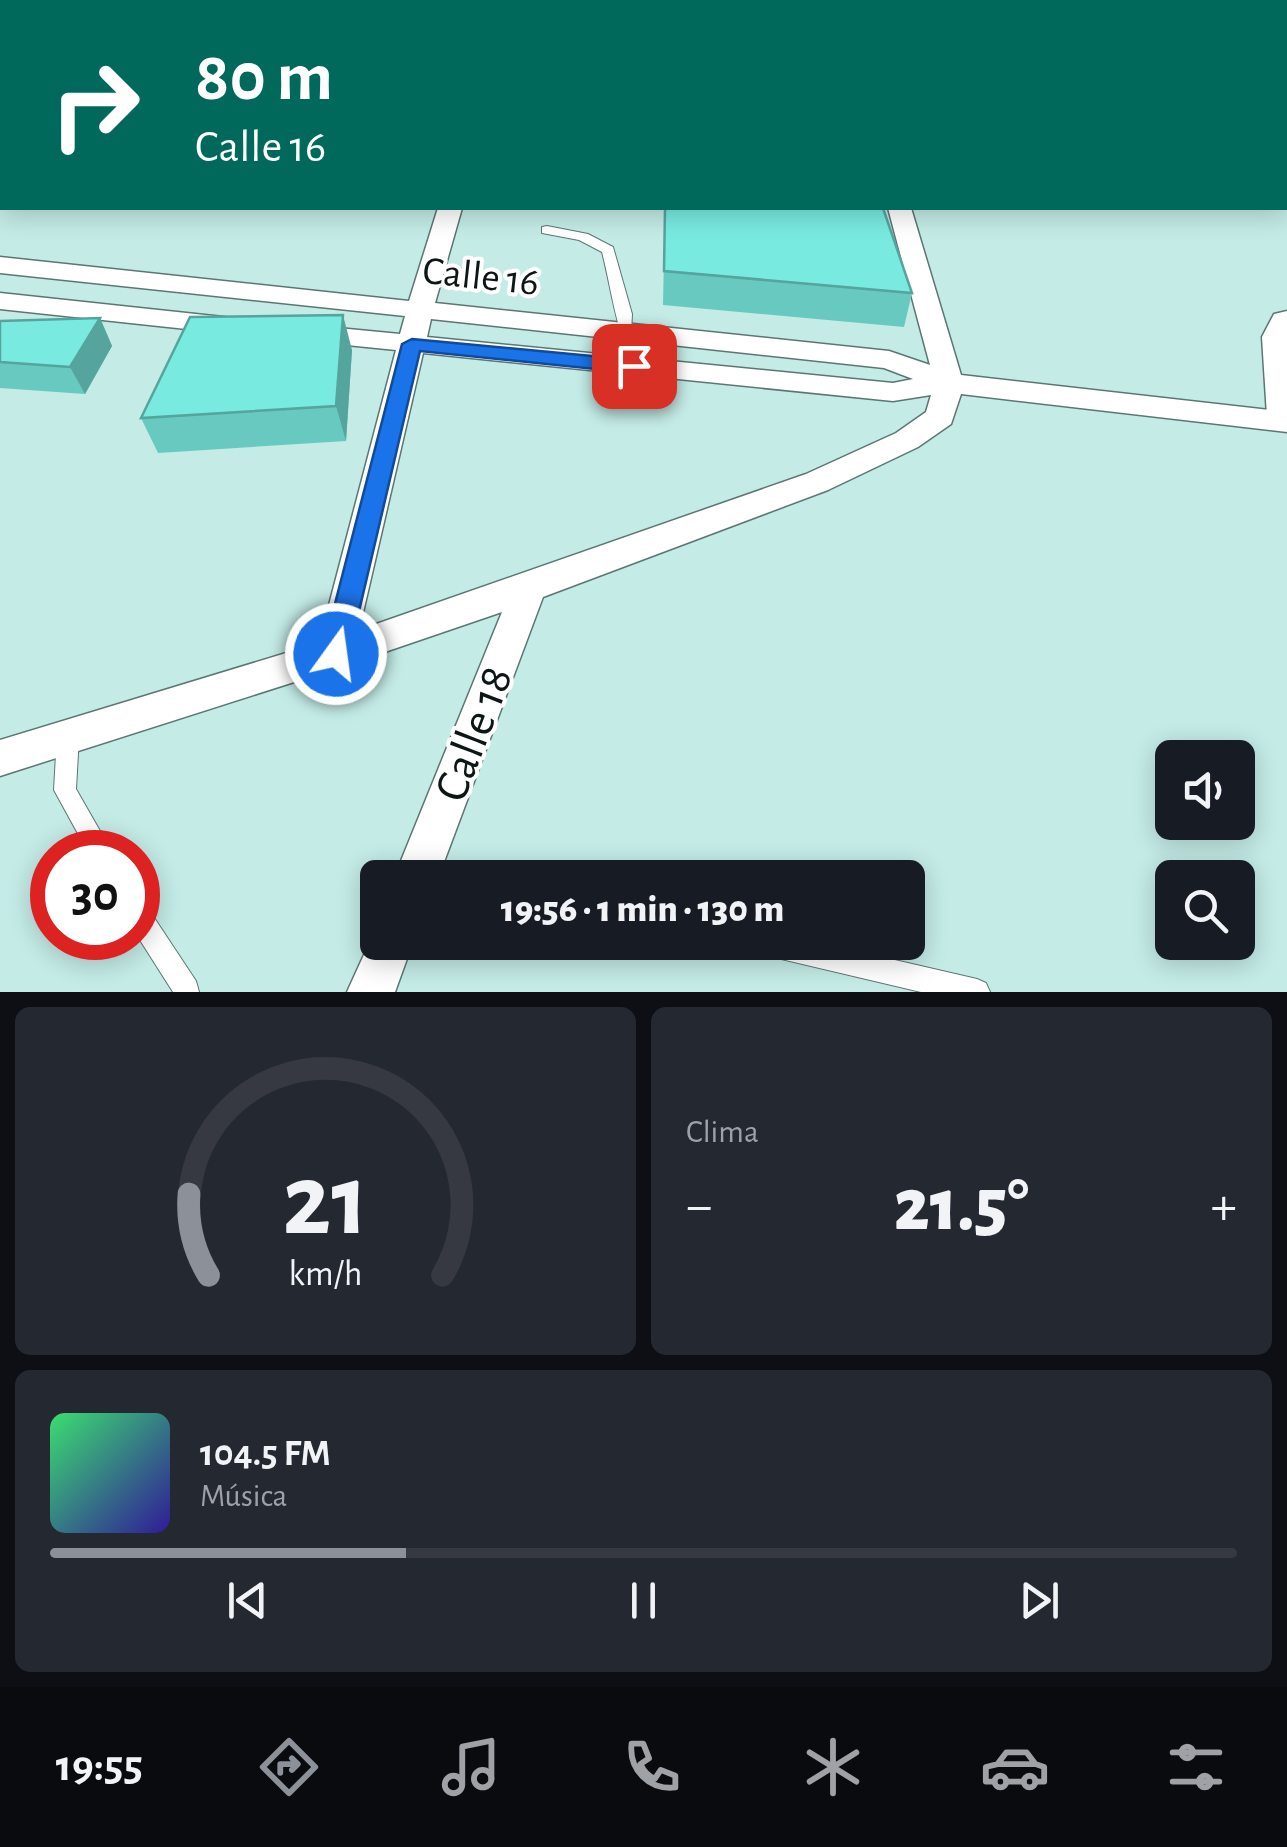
<!DOCTYPE html>
<html lang="es">
<meta charset="utf-8">
<style>
:root{--surface:#171b24;--page:#242831;--text:#f1f3f6;--muted:#9ea1a6;--line:#363941;--accent:#8c9099}
body{margin:0;font-family:"Alegreya Sans",sans-serif;background:var(--page);color:var(--text);height:100vh;display:flex;flex-direction:column;font-size:38px;white-space:nowrap}
*{box-sizing:border-box;margin:0}
p{font-size:32px;color:var(--muted)}
.icon{flex:none;width:55px;height:55px;fill:none;stroke:currentColor;stroke-width:2;stroke-linecap:round;stroke-linejoin:round}
.map{position:relative;height:992px;overflow:hidden}
.panel{display:flex;flex-direction:column;gap:15px;padding:15px;background:#0d0f14;flex:1}
.panel>*{flex:none}
.banner{position:absolute;left:0px;top:0px;width:1288px;height:210px;box-shadow:0 5px 25px #0003;background:#00695c;color:#fff;overflow:hidden}
.fabs{position:absolute;left:1155px;top:740px;display:grid;gap:20px}
.fabs a{display:grid;place-items:center;width:100px;height:100px;border-radius:15px;background:var(--surface);box-shadow:0 5px 25px #0003;font-size:50px}
.speed{position:absolute;left:30px;top:830px;display:flex;gap:20px;font-size:50px;font-weight:700;text-align:center}
.speed>*{display:grid;place-content:center;width:130px;height:130px;border-radius:50%;background:var(--surface);box-shadow:0 5px 25px #0003;line-height:1}
.speed .limit{border:15px solid #d22;background:#fff;color:#111}
.pin{position:absolute;display:grid;place-items:center;width:85px;height:85px;color:#fff;margin:-42px;border-radius:20px;box-shadow:0 5px 15px #0006}
.me{position:absolute;width:110px;margin:-55px;rotate:14deg;stroke-linejoin:round;filter:drop-shadow(0 0 8px #0008)}
.turn{display:flex;align-items:center;gap:35px;height:210px;padding:0 30px;font-size:45px}
.turn .icon{width:130px;height:130px;stroke-width:2.5}
.turn b{display:block;font-size:70px;line-height:85px}
.big{font-size:75px;font-weight:800;line-height:1.1}
.panel .tile{flex:1;display:flex;flex-direction:column;justify-content:center;gap:15px;min-width:0;padding:0 35px;border-radius:15px;background:var(--page)}
.panel .dial{align-items:center;gap:0}
.dial svg{height:260px;overflow:visible;fill:none;stroke:var(--line);stroke-width:7;stroke-linecap:round;text-anchor:middle}
.dial text{fill:var(--text);stroke:none}
.song{display:flex;align-items:center;gap:30px}
.cover{width:120px;height:120px;border-radius:15px;background:linear-gradient(135deg,hsl(140 70% 55%),hsl(250 70% 35%))}
.played{height:10px;border-radius:5px;background:linear-gradient(90deg,var(--accent) 30%,var(--line) 30%)}
.keys{display:flex;justify-content:space-around;direction:ltr}
.heat{display:flex;justify-content:space-between;align-items:center;font-size:55px;direction:ltr}
.panel .tiles{flex:1;display:grid;gap:15px;grid-template-columns:1fr 1fr}
.tile:last-child{grid-column:span 2}
.trip{position:absolute;left:360px;top:860px;width:565px;height:100px;border-radius:15px;background:var(--surface);box-shadow:0 5px 25px #0003;font-weight:800;line-height:100px;text-align:center}
.menu{display:flex;height:160px;justify-content:space-around;align-items:center;background:#090b0e;color:var(--muted)}
.menu .icon{width:70px;height:70px}
.menu .on{color:var(--accent)}
.menu b{font-size:45px;color:var(--text)}
.map>svg:first-child{display:block}
</style>
<div class="map">
<svg width="1287" height="992" viewBox="0 0 1287 992">
<rect width="100%" height="100%" fill="#daf7f4"/>
<path fill="#c4ebe6" fill-rule="evenodd" d="M0,0H1287V992H0ZM2,2H1285V208H2ZM1172,758H1238V822H1172ZM52,852H138V938H52ZM378,878H908V942H378ZM1172,878H1238V942H1172Z"/>
<g fill="none" stroke-linecap="round" stroke-linejoin="round">
<defs>
<path id="service" d="M859,0H869L870,2H861Z
M1163,0H1174L1176,2H1166Z
M0,49H2V55H0Z
M1285,59H1287L1285,66Z
M894,208H907L901,212Z
M547,226L588,234L613,247L632,314L631,333H621C613,308 609,279 602,252L579,240L542,233V227Z
M68,726L76,729L79,736L76,789L112,852H88L54,790L57,736L60,729Z
M138,904L147,907L196,981L199,992H173L138,937Z
M748,942H817L977,979L986,983L990,992H921L760,954L751,951Z"/>
<path id="minor" d="M502,0H520V2H503Z
M831,0H849V2H832Z
M2,189V205L0,206V190Z
M438,208H462L435,303L889,351L930,365L888,208H911L961,375L1287,412V432L961,394L951,424L918,447L828,490L543,597L438,878H394L502,612L335,669L0,776V740L319,643L396,350L307,341L293,333L307,325L400,334L405,316L0,273V257L409,301ZM431,319L884,368L913,379L893,383L427,337ZM423,353L893,401L931,395L926,412L896,433L806,474L359,630Z
M0,293L233,318L247,326L233,334L0,309Z
M378,924V942H413L395,992H347Z"/>
<path id="tertiary" d="M1287,311V429L1273,425L1267,416L1262,337L1274,314Z"/>
</defs>
<use href="#service" stroke="#5c7673" stroke-width="2"/>
<use href="#minor" stroke="#5c7673" stroke-width="3"/>
<use href="#tertiary" stroke="#5c7673" stroke-width="3"/>
<use href="#service" fill="#fff" fill-rule="evenodd"/>
<use href="#minor" fill="#fff" fill-rule="evenodd"/>
<use href="#tertiary" fill="#fff" fill-rule="evenodd"/>
</g>
<path fill="#68c9c1" d="M883,0H1145L1148,2H884Z
M1182,0H1287V46H1285V2H1184Z
M665,208L912,293L904,327L663,305Z
M100,318L112,346L85,394L0,388V321Z
M352,350L346,441L158,453L141,418Z"/>
<path fill="#55a49d" d="M1287,21V46H1285V22Z
M343,315L352,350L346,441L336,406Z
M100,318L112,346L85,394L70,367Z"/>
<path fill="#79eae0" stroke="#55a49d" stroke-width="2.5" d="M901,0H1145L1148,2H996Z
M1217,0H1287V21L1285,22V2H1219Z
M665,208H883L912,293L664,271Z
M343,315L336,406L141,418L190,317Z
M100,318L70,367L0,362V321Z"/>
<path fill="#1a73e8" stroke="#114b97" stroke-width="2.5" d="M412,339L634,360L644,366L634,373L420,351L349,654L345,662L336,665L326,662L322,654L402,344Z"/>
<g text-anchor="middle" stroke-width="8" stroke-linejoin="round" paint-order="stroke">
<g font-size="40" fill="#0b1615" stroke="#fff">
<text transform="translate(481 275) rotate(6)" y="14">Calle 16</text>
</g>
<g font-size="48" fill="#0b1615" stroke="#fff">
<text transform="translate(472 733) rotate(-69)" y="17">Calle 18</text>
</g>
</g>
</svg>
<div class="fabs">
<a><svg class="icon" aria-label="sound" viewBox="0 0 24 24"><path d="M4 9h4l5-4v14l-5-4H4zM17 9q2 3 0 6"/></svg></a>
<a><svg class="icon" aria-label="search" viewBox="0 0 24 24"><circle cx="10" cy="10" r="6"/><path d="M15 15l6 6"/></svg></a>
</div>
<div class="speed"><div class="limit">30</div></div>
<div class="pin" style="left:634px;top:366px;background:#d93025"><svg class="icon" aria-label="arrive" viewBox="0 0 24 24"><path d="M6 21V4h12l-3 4 3 4H6"/></svg></div>
<svg class="me" style="left:336px;top:654px" viewBox="-20 -20 40 40"><circle r="17" fill="#1a73e8" stroke="#fff" stroke-width="3"/><path d="M0-11L8 9 0 5-8 9z" fill="#fff"/></svg>
<div class="trip">19:56 · 1 min · 130 m</div>
<div class="banner">
<div class="turn"><svg class="icon" aria-label="right" viewBox="0 0 24 24"><path d="M7 20v-9h11M14 6l5 5-5 5"/></svg><div><b>80 m</b>Calle 16</div></div>
</div>
</div>
<section class="panel">
<div class="tiles">
<div class="tile dial"><svg viewBox="0 0 100 80">
<path d="M14 69A42 42 0 1 1 86 69"/>
<path d="M14 69A42 42 0 0 1 8 44" stroke="#8c9099"/>
<text x="50" y="56" font-size="32" font-weight="700">21</text>
<text x="50" y="72" font-size="11">km/h</text>
</svg></div>
<div class="tile"><p>Clima</p>
<div class="heat"><a>−</a><b class="big">21.5°</b><a>+</a></div>
</div>
<div class="tile">
<div class="song"><i class="cover"></i><div><b>104.5 FM</b><p>Música</p></div></div>
<div class="played"></div>
<div class="keys"><svg class="icon" aria-label="previous" viewBox="0 0 24 24"><path d="M18 5L8 12l10 7zM5 5v14"/></svg><svg class="icon" aria-label="pause" viewBox="0 0 24 24"><path d="M8 5v14M16 5v14"/></svg><svg class="icon" aria-label="next" viewBox="0 0 24 24"><path d="M6 5l10 7-10 7zM19 5v14"/></svg></div>
</div>
</div>
</section>
<nav class="menu">
<b>19:55</b>
<svg class="icon on" aria-label="directions" viewBox="0 0 24 24"><path d="M12 3l9 9-9 9-9-9zM9 14v-3h6M13 9l2 2-2 2"/></svg>
<svg class="icon" aria-label="music" viewBox="0 0 24 24"><path d="M9 18V5l10-2v13"/><circle cx="6" cy="18" r="3"/><circle cx="16" cy="16" r="3"/></svg>
<svg class="icon" aria-label="phone" viewBox="0 0 24 24"><path d="M5 4h4l2 5-3 2q2 4 5 5l2-3 5 2v4C11 20 4 13 5 4z"/></svg>
<svg class="icon" aria-label="climate" viewBox="0 0 24 24"><path d="M12 3v18M4 7l16 10M4 17L20 7"/></svg>
<svg class="icon" aria-label="car" viewBox="0 0 24 24"><path d="M5 17H2v-5l4-1 3-4h7l3 4 3 1v5h-3M9 17h6M6 11h13"/><circle cx="7" cy="17" r="2"/><circle cx="17" cy="17" r="2"/></svg>
<svg class="icon" aria-label="filters" viewBox="0 0 24 24"><path d="M4 7h16M4 17h16"/><circle cx="9" cy="7" r="2"/><circle cx="15" cy="17" r="2"/></svg>
</nav>
